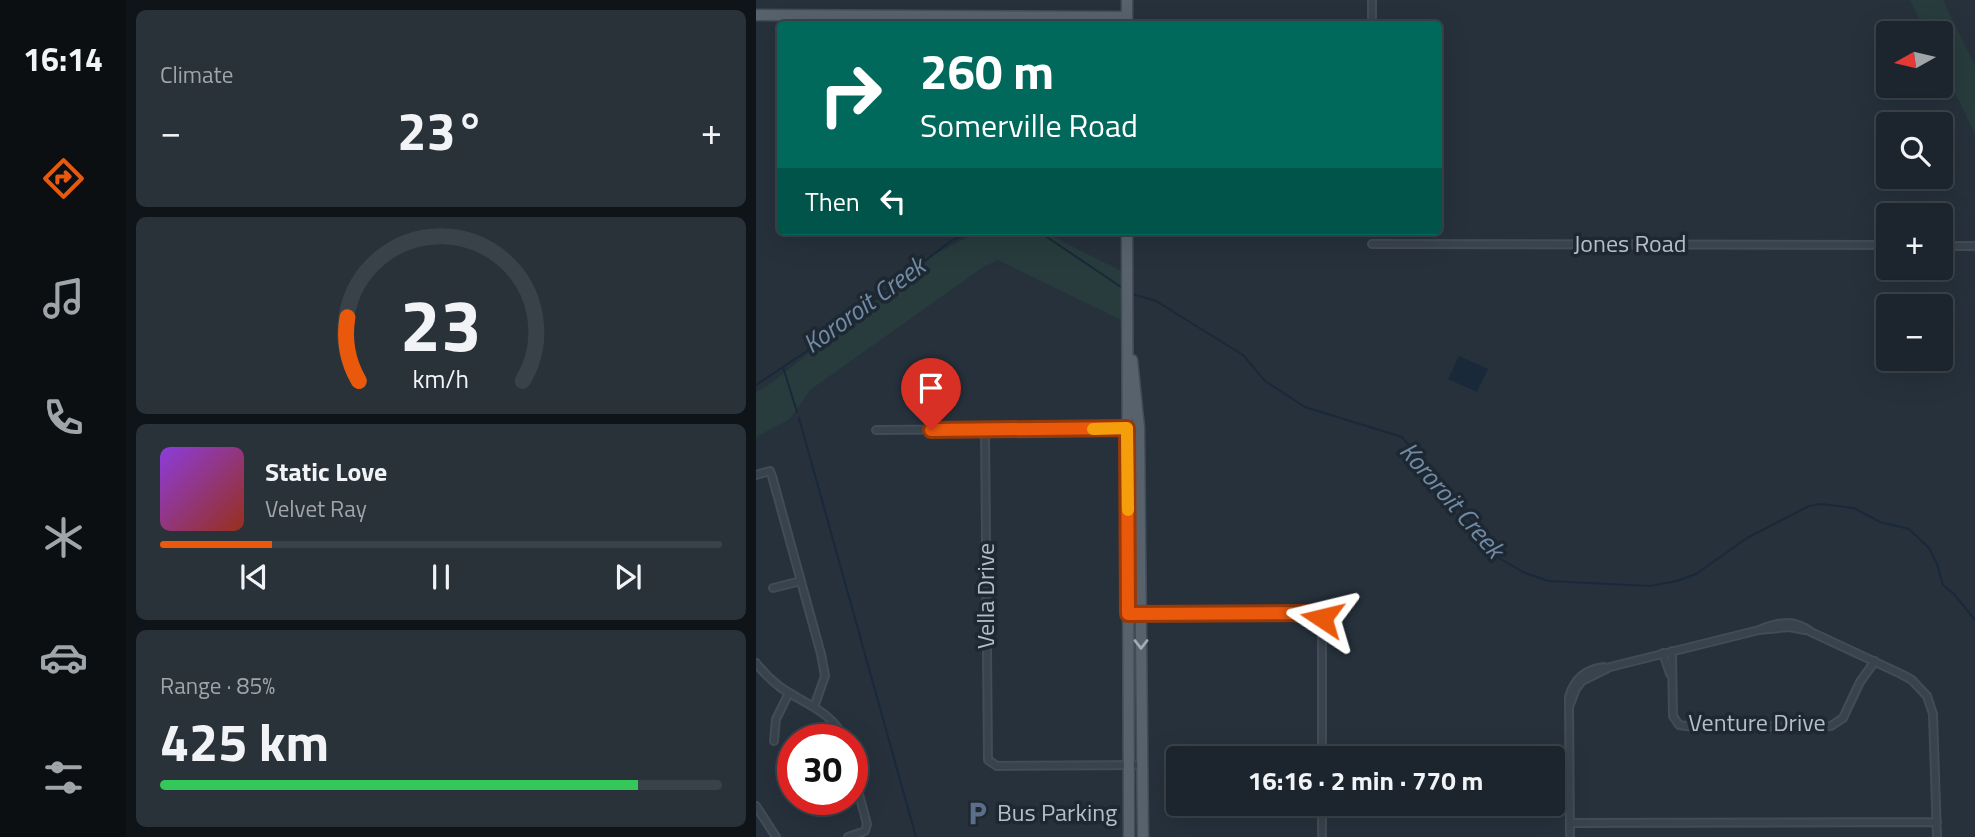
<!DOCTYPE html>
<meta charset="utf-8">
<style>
:root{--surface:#1c252d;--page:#293139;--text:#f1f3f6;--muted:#a0a5aa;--line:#3a4249;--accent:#ea580c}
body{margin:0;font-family:"Titillium Web",sans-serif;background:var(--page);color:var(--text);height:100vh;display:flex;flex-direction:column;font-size:26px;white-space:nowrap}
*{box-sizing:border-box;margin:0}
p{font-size:23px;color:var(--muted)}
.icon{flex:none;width:38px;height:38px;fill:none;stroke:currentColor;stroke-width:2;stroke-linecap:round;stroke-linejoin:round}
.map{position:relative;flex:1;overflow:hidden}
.drawer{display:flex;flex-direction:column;gap:10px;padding:10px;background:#0f1419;width:630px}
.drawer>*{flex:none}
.top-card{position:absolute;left:21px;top:21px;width:665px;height:214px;border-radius:7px;box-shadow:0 7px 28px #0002,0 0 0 2px var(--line);background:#00695c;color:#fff;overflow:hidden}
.needle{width:46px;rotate:262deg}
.buttons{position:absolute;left:1120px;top:21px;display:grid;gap:14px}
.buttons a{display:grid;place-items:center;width:77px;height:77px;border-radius:7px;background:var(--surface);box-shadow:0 7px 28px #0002,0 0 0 2px var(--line);font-size:35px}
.speed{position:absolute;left:21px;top:724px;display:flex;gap:14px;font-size:35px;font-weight:700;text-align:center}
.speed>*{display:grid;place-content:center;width:91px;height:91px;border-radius:50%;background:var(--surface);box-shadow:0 7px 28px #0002,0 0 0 2px var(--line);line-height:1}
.speed .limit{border:10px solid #d22;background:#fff;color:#111}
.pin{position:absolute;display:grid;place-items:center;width:60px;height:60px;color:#fff;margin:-72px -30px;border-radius:50% 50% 50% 0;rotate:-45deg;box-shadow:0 0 7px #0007}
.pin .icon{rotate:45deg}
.me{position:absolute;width:77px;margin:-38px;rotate:280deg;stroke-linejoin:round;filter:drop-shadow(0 0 5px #0008)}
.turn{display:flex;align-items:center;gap:24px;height:147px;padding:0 28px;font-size:32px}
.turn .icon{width:91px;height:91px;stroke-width:2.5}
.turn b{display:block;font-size:49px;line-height:60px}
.then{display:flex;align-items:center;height:66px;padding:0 28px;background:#0003;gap:14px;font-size:26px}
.big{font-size:52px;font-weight:700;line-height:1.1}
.drawer .tile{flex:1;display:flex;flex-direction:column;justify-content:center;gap:10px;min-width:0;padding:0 24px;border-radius:10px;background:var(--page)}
.drawer .dial{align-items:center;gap:0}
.dial svg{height:182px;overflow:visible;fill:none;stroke:var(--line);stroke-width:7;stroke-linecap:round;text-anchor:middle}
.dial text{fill:var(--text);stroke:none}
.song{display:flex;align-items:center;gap:21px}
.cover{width:84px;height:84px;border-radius:10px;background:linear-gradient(135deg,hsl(270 70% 55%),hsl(10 70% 35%))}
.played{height:7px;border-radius:4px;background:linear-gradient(90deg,var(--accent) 20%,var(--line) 20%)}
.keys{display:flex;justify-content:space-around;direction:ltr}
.heat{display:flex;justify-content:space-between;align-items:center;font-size:38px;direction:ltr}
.charge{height:10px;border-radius:5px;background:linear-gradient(90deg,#34c759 85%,var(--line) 0)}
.trip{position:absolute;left:410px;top:746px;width:399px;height:70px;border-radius:7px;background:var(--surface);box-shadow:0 7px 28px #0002,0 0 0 2px var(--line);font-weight:700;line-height:70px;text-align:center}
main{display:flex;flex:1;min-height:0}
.dock{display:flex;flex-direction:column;width:126px;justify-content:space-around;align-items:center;background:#0b0f12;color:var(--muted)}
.dock .icon{width:49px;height:49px}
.dock .active{color:var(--accent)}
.dock b{font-size:32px;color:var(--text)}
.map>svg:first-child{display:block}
</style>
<main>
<nav class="dock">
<b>16:14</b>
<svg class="icon active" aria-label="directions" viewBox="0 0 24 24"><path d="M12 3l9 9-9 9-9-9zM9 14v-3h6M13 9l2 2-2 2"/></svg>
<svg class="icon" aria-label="music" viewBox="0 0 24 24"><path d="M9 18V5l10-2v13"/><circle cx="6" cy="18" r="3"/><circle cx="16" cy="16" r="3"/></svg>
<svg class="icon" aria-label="phone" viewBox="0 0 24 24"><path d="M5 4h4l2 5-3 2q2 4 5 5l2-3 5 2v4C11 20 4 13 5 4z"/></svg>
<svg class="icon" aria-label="climate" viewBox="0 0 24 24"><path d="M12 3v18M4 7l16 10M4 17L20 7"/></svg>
<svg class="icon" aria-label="car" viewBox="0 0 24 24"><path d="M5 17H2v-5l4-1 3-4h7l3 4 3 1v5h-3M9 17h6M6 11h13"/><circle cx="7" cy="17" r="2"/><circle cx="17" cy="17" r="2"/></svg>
<svg class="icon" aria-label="filters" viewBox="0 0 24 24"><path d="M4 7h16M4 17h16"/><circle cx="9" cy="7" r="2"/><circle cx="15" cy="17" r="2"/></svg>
</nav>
<section class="drawer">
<div class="tile"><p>Climate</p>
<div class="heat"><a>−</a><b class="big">23°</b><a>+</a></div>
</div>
<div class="tile dial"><svg viewBox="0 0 100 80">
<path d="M14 69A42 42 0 1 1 86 69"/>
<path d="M14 69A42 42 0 0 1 9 41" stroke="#ea580c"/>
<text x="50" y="56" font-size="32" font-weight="700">23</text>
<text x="50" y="72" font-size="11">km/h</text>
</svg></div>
<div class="tile">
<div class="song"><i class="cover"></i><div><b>Static Love</b><p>Velvet Ray</p></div></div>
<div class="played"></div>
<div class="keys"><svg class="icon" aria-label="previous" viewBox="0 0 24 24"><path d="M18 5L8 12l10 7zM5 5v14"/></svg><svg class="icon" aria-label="pause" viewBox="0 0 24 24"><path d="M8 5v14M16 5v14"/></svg><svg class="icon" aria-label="next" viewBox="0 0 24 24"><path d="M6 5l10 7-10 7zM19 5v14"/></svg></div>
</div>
<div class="tile"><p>Range · 85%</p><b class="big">425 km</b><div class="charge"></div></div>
</section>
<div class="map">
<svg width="1219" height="837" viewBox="0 0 1219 837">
<rect width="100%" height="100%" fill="#26313c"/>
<path fill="#283c3d" d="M1154,0H1187L1219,66V134L1185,63V33H1170Z
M223,231H285L371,274V323L242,260L227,267L54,390L34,419L0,437V392L14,384L177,255Z"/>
<path fill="#19293a" d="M703,356L732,369L721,392L692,379Z"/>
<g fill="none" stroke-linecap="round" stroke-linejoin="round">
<path stroke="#19293a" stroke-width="2" d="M282,231L368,289
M376,294L400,301L487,355L509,381L549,407L646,437L735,545L741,557L769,573L793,581L894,586L921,581L940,574L991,538L1053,506L1065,504L1098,508L1124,522L1153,529L1173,548L1181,564L1187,585L1198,594L1219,620
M27,367L41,412
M0,385L63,343L196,240L219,231
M43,418L160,837"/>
<defs>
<path id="street" d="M616,24V0
M616,244L1132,245
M1185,246H1219
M120,430L374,428
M229,430L232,760L241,766L386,765
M0,475L14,471L16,476L65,654L69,676L58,707
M17,588L45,581
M372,614H563L566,618V758
M1003,630C1021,622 1038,619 1055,632L1145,674L1156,680L1171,696L1177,714L1181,837
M916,651L917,716L923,725L937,727L1075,726L1087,718L1104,682L1119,661
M907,653L914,674
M0,663C7,672 15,680 24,687C49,704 76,711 89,740
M813,707L820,689L826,681L854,667L1003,630L1033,627L1049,630
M18,741L20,719L33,693
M566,803V837
M0,806L20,837
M814,823L1181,822
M92,837L109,831L111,824L96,768
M814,837L813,697C818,679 830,669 848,667"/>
<path id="primary" d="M0,15L371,17
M371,24V0
M371,231L373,837
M376,360L383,428L387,837"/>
</defs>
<use href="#street" stroke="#424c56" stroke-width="10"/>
<use href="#primary" stroke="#424c56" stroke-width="13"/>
<use href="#street" stroke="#39434d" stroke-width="6"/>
<use href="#primary" stroke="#57626c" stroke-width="10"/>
</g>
<defs><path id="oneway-chevron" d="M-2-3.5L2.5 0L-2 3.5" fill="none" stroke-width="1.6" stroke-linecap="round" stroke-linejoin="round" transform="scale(1.75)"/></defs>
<use stroke="#a2acb6" href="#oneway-chevron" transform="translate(385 644) rotate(90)"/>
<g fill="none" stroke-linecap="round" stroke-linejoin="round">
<defs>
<path id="route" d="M175,430L371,428L372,614L558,613L563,614L566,618"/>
</defs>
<use href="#route" stroke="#983908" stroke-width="18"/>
<use href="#route" stroke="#ea580c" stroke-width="12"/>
<path stroke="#f59e0b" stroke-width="12" d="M337,429L371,428L372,510"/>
</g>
<defs>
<symbol id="parking-bare" viewBox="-9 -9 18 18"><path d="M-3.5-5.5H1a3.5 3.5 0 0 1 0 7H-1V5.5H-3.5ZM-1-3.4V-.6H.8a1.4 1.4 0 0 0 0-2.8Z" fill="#5c6f8a" stroke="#1e2832" stroke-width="2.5" paint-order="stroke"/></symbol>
</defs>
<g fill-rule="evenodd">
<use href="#parking-bare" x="204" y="796" width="35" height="35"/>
</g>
<g text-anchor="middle" stroke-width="7" stroke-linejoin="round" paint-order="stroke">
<g font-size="24" fill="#b5bec8" stroke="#1e2832">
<text x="874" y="252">Jones Road</text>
<text transform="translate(230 596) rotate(-90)" y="8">Vella Drive</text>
<text x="1001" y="731">Venture Drive</text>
</g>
<g font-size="24" fill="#b5bec8" stroke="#1e2832" text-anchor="start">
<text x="241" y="821">Bus Parking</text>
</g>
<g font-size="26" font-style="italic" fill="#718aa4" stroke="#1e2832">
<text transform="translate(108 305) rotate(-36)" y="9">Kororoit Creek</text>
<text transform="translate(696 500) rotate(49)" y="9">Kororoit Creek</text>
</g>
</g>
</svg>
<div class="buttons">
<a><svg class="needle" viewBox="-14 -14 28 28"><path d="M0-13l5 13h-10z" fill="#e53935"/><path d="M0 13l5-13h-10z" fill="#a0a5aa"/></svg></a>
<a><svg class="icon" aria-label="search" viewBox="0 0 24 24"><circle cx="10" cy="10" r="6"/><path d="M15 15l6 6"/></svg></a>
<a>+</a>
<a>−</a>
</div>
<div class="speed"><div class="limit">30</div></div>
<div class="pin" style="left:175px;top:430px;background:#d93025"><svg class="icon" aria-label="arrive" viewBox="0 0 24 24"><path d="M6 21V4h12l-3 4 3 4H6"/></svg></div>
<svg class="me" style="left:566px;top:618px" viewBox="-20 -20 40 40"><path d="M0-17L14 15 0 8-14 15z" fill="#ea580c" stroke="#fff" stroke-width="4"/></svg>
<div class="trip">16:16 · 2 min · 770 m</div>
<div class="top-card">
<div class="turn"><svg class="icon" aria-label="right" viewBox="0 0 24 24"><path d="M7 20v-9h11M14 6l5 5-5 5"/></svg><div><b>260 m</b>Somerville Road</div></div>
<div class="then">Then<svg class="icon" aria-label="left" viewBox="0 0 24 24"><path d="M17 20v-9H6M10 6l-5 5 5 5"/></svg></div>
</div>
</div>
</main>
